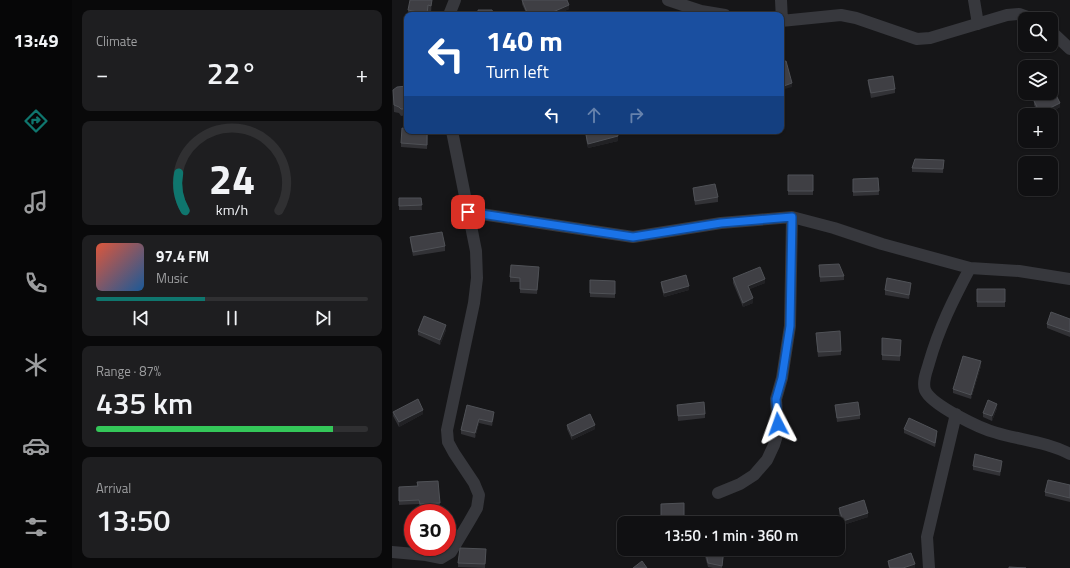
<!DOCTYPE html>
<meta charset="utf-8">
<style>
:root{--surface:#101012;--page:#1e1e20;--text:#f1f3f6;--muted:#9c9d9f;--line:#303032;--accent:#0f766e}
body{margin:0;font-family:"Titillium Web",sans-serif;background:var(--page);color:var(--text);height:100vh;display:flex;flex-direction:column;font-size:15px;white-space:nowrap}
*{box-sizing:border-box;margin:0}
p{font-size:13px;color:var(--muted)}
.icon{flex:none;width:22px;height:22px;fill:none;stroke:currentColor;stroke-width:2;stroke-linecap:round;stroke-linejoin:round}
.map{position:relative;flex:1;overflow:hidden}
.details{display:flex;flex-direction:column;gap:10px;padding:10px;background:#09090a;width:320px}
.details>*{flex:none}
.top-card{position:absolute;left:12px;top:12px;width:380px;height:122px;border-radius:8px;box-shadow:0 1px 3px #0004,0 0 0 1px var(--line);background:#1a4fa0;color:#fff;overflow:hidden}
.fabs{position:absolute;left:626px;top:12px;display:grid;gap:8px}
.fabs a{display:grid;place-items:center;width:40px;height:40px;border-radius:8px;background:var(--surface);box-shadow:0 1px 3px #0004,0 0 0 1px var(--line);font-size:20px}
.speed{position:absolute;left:12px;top:504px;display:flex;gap:8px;font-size:20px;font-weight:700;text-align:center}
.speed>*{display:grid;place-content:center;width:52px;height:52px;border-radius:50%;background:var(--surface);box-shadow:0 1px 3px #0004,0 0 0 1px var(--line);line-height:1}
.speed .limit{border:6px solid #d22;background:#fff;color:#111}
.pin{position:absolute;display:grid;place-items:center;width:34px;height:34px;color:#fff;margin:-17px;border-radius:8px;box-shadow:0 2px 6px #0006}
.me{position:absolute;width:44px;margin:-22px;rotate:356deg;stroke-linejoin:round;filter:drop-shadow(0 0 3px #0008)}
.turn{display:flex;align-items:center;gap:14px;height:84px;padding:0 16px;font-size:18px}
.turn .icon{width:52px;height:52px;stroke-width:2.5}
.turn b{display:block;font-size:28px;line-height:34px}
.lanes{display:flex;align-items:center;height:38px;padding:0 16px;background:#0003;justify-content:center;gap:20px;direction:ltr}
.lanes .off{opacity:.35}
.big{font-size:30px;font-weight:600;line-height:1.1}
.details .widget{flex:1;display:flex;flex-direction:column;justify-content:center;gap:6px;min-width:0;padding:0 14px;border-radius:8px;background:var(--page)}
.details .dial{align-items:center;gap:0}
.dial svg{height:104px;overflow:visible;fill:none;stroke:var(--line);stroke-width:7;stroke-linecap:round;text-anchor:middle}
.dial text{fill:var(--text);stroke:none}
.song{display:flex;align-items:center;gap:12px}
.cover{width:48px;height:48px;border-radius:6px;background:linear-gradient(135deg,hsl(10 70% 55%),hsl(210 70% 35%))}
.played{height:4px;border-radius:2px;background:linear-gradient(90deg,var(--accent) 40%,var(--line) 40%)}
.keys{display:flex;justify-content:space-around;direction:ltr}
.heat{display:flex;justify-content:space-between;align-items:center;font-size:22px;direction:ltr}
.charge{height:6px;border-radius:3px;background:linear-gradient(90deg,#34c759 87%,var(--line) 0)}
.trip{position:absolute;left:225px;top:516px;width:228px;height:40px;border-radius:8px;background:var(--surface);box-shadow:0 1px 3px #0004,0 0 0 1px var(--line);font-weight:600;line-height:40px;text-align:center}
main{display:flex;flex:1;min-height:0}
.dock{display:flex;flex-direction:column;width:72px;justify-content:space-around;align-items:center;background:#060607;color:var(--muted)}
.dock .icon{width:28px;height:28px}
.dock .active{color:var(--accent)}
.dock b{font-size:18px;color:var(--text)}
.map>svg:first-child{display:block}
</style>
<main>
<nav class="dock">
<b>13:49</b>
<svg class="icon active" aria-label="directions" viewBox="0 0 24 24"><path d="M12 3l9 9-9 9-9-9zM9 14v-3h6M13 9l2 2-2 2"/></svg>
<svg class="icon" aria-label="music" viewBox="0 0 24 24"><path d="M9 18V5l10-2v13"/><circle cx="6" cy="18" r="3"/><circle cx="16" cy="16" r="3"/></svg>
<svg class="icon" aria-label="phone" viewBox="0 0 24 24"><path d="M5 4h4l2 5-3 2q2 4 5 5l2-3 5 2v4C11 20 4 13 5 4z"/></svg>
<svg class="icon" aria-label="climate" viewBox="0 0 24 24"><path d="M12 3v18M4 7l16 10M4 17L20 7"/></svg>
<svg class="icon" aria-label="car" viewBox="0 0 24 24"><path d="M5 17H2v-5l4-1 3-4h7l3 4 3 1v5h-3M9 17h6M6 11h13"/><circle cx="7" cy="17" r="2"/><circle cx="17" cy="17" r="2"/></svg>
<svg class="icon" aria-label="filters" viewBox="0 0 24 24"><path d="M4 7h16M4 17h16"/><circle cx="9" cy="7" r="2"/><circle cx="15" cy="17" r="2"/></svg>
</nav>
<section class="details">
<div class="widget"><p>Climate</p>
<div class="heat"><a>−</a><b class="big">22°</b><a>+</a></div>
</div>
<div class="widget dial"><svg viewBox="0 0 100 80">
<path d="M14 69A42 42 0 1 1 86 69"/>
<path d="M14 69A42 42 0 0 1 9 40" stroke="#0f766e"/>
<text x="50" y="56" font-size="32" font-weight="700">24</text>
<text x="50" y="72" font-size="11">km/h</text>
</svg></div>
<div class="widget">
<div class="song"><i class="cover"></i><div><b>97.4 FM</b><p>Music</p></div></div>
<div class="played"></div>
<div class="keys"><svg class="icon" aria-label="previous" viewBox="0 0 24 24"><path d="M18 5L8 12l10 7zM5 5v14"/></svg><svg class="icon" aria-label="pause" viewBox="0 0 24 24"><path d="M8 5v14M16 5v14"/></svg><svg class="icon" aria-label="next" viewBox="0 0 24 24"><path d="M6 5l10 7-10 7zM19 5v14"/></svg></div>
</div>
<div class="widget"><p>Range · 87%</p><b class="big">435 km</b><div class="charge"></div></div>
<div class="widget"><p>Arrival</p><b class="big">13:50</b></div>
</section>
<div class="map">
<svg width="678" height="568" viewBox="0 0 678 568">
<rect width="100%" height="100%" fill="#161618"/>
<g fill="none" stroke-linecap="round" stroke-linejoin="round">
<path stroke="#37383d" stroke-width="12" d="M276,0L309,11L333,15
M389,0L390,21
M582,0L586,24
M57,15L63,0
M389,21L449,15L464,18L525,39L538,38L615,15L627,14L641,19
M659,31L678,49
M76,212L241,237L329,223L400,217L442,228L490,244L578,268L627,271L678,279
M578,268C561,300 547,328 537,363C535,371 530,381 533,390C539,405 589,429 605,433C628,440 656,442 678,454
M326,493L348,484L362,475L375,460L382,445L386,432L384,399L390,378L398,326L400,217
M0,552L34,555L49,558L59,552L77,522L85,508L87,495L82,483L62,453L56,442L55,430L82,303L85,278L84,251L60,131
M537,568L535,537L564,414"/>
</g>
<path fill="#323236" d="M40,0L39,12H36V15H16V10Z
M130,0L177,9L164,15H135L130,4Z
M476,80L503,89V93L479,98L476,84Z
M15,86V115L9,116L7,113L2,112L1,90Z
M642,101L668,107L654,115H647L642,105Z
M36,131L35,149L9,147V143Z
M194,135L226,141L196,148L194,139Z
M552,160L551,173L520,172V168Z
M396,175H421V195H396Z
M486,178L487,195L461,196V179Z
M301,188L326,197V202L303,205L301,192Z
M7,198H29L30,210H7Z
M18,237L53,246V251L21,256L18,241Z
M427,265L452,276V280L428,282Z
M147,272L145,294L128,293V282H118V277Z
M341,278L373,283L357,289L361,303L351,307L341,283Z
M198,280L223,281V298L198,297Z
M269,282L297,290L272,297L269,286Z
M519,287L517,299L493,295V290Z
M585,289H613V307H585Z
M678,319V337L655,328V324Z
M54,330L48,345L26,335V331Z
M424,337L449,351V355L426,357Z
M509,340L508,361L490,360V355Z
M589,366L579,399L561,393V389Z
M75,405L102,416L100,426L87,423L83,438L69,434V430Z
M285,405L313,414V418L286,421Z
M443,405L468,415V419L445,422Z
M605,408L600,421L591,417V413Z
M1,412L31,414L7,427L1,416Z
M175,425L203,429L180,440L175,429Z
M512,429L545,435L543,447L512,433Z
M610,465L608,476L581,470V466Z
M46,481L48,508L28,509L27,504L7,505V487L25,486V482Z
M678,485V502L653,496V492Z
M292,503V521H269V504Z
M447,508L476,517L451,525L447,513Z
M94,549L93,568L66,567V563Z
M312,549H344L343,553L332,551L330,568H321L316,567L312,553Z
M496,561L523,568H497L496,565Z"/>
<path fill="#212124" d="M40,0V4L39,12V6Z
M177,5V9L164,15H154Z
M400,83V87L389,90V87Z
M668,103V107L654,115H648V113Z
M226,136V141L196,148V144Z
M373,279V283L356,290V286Z
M519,283V287L517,299V295Z
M297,286V290L272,297V293Z
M361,298V303L351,307V303Z
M54,325V330L48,345V340Z
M589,361V366L579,399V395Z
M605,404V408L600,421V416Z
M31,410V414L7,427V422Z
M102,412V416L100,426V422Z
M87,419V423L83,438V433Z
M203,425V429L180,440V436Z
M610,461V465L608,476V472Z
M476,513V517L451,525V521Z
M523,564V568H511Z"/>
<path fill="#3f3f44" stroke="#4f5156" d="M18,0H40L39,6L36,5L35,14L16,10Z
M130,0H175L177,5L154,15H136Z
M86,10H100L102,15H70H86Z
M394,61L400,83L389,87V62Z
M501,76L503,89L479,93L476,80Z
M15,86V109H9L7,107L2,105L1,90L5,87Z
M662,91L668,103L648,113L642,101Z
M10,128L15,129V131H35V145L9,143Z
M211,131H225L226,136L196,144L194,135Z
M523,159L552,160L551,169L520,168Z
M396,175H421V191H396Z
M486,178L487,191L461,192V179Z
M323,184L326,197L303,201L301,188Z
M7,198H29L30,205L7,206Z
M50,232L53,246L21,252L18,237Z
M447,264L452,276L428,277L427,265Z
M119,265L147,267L145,290L128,289V278L118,277Z
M368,267L373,279L356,286L361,298L351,303L341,278Z
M294,275L297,286L272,293L269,282Z
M495,278L519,283L517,295L493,290Z
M198,280L223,281V294L198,293Z
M585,289H613V302H585Z
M659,312L678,319V332L655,324Z
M32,316L54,325L48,340L26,331Z
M448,331L449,351L426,352L424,333Z
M490,338L509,340L508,356L490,355Z
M571,356L589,361L579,395L561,389Z
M26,399L31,410L7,422L1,412Z
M596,400L605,404L600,416L591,413Z
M312,402L313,414L286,416L285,405Z
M466,402L468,415L445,418L443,405Z
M75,405L102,412L100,422L87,419L83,433L69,430Z
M198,414L203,425L180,436L175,425Z
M517,418L545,431L543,443L512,429Z
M583,454L610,461L608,472L581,466Z
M656,480L678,485V498L653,492Z
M46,481L48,503L28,504L27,500L7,501V487L26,486L25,482Z
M472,500L476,513L451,521L447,508Z
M292,503V517H269V504Z
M68,548L94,549L93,564L66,563Z
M313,549H332L330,566L316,563Z
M519,553L523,564L511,568H498L496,561Z
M250,561L255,568H241Z
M617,567L634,568H617Z"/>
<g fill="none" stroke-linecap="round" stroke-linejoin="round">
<defs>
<path id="route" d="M76,212L241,237L329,223L400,217L398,326L390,378L384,399L386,424"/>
</defs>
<use href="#route" stroke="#114b97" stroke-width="10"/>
<use href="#route" stroke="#1a73e8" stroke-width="7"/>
</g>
</svg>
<div class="fabs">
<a><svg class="icon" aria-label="search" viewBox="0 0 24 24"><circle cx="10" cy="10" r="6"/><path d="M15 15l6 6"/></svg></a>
<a><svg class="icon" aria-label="layers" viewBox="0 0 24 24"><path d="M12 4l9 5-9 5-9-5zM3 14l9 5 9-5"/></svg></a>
<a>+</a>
<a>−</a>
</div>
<div class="speed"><div class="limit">30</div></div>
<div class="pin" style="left:76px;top:212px;background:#d93025"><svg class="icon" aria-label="arrive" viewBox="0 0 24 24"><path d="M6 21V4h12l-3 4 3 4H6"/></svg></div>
<svg class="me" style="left:386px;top:424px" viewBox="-20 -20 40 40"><path d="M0-17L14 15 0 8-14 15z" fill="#1a73e8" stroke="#fff" stroke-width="4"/></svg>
<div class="trip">13:50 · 1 min · 360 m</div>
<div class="top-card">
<div class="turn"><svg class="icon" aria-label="left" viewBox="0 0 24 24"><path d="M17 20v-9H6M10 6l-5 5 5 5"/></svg><div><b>140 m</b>Turn left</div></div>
<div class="lanes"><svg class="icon" aria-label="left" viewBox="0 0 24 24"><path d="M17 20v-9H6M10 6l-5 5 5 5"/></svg><svg class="icon off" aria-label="ahead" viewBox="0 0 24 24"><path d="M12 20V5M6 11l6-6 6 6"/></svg><svg class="icon off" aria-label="right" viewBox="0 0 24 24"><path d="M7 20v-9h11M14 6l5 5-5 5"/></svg></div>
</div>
</div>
</main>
